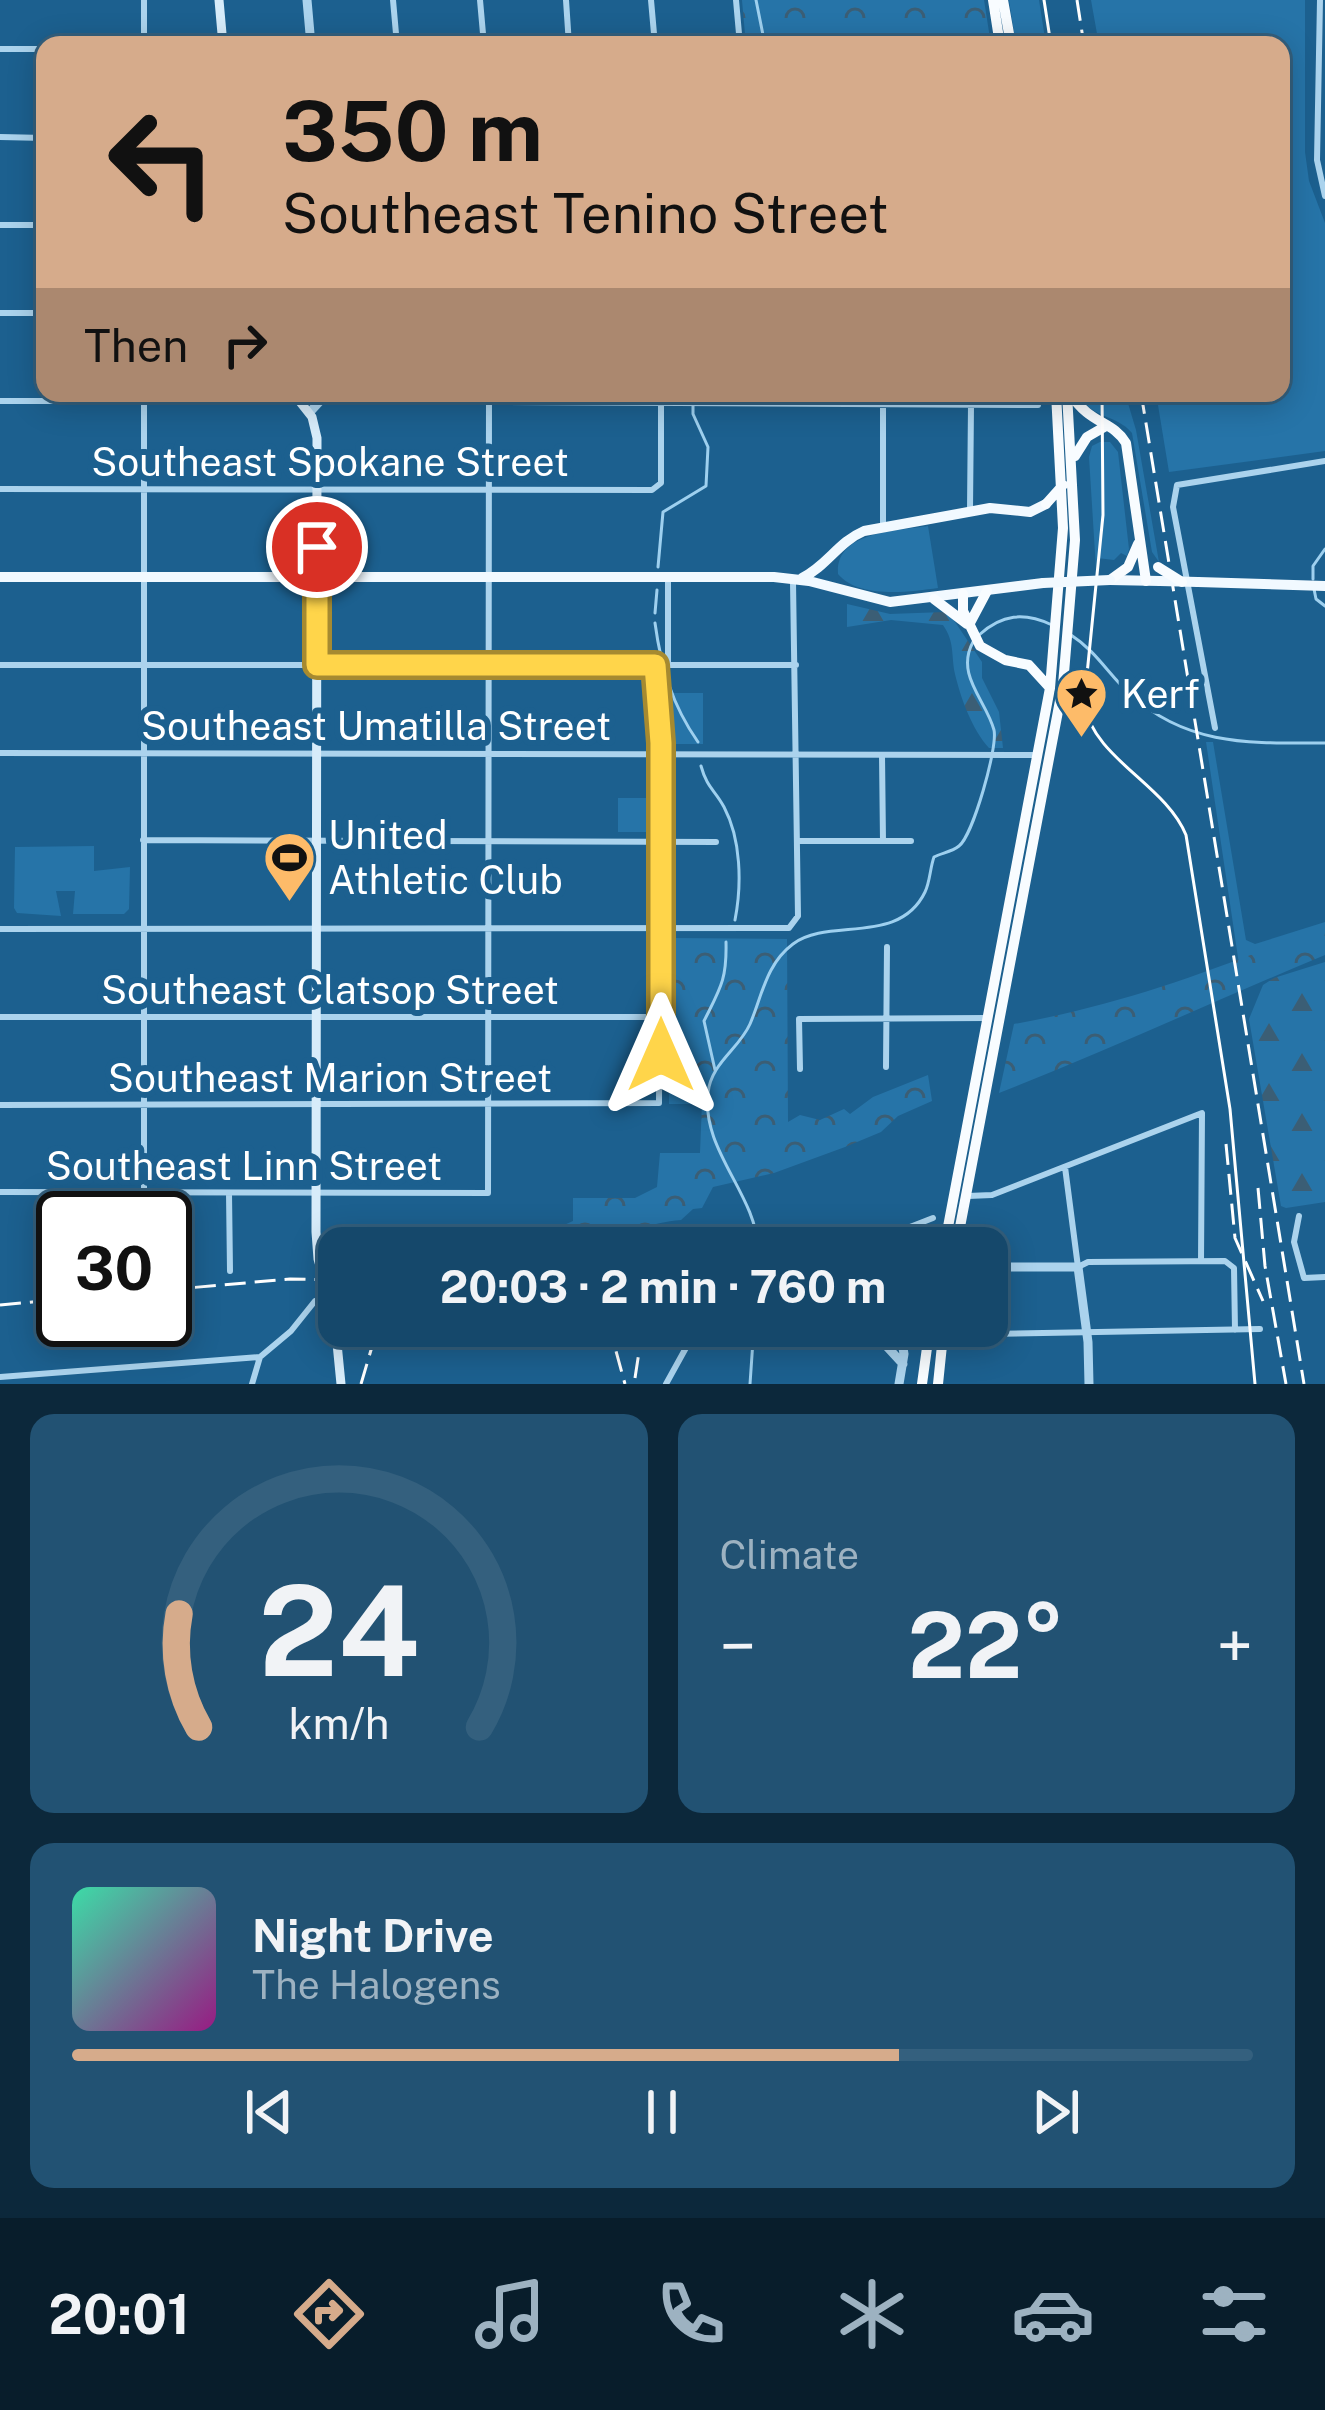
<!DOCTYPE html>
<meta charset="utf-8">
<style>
:root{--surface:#15486b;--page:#225273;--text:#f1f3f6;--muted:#9db2c1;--line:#34607e;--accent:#d6ab8b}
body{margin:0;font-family:"Public Sans",sans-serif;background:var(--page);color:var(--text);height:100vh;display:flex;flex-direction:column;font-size:45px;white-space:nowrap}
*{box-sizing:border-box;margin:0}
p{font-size:39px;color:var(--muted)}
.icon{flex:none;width:66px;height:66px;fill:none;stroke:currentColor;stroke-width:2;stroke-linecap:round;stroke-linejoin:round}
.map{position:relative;height:1384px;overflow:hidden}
.side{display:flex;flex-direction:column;gap:30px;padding:30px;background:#0c283b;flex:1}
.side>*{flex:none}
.top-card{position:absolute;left:36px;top:36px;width:1254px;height:366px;border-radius:24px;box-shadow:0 6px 30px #0003,0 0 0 3px var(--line);background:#d6ab8b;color:#111;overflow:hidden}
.speed{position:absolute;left:36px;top:1191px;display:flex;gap:24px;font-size:60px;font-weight:700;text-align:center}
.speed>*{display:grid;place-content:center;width:156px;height:156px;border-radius:50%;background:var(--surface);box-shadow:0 6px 30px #0003,0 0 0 3px var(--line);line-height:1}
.speed .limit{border:6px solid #111;border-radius:18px;background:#fff;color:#111}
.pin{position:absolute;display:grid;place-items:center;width:102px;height:102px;color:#fff;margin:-51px;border:6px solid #fff;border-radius:50%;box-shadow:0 3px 12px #0007}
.me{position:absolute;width:132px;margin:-66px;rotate:0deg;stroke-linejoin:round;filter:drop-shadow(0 0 9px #0008)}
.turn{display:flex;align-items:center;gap:42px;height:252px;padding:0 48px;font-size:54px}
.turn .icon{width:156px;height:156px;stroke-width:2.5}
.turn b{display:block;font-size:84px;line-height:102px}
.then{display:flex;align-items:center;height:114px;padding:0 48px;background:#0003;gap:24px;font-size:45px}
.big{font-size:90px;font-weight:700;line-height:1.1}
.side .card{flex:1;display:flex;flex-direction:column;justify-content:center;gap:18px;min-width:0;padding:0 42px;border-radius:24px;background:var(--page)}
.side .dial{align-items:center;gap:0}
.dial svg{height:312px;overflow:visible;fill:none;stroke:var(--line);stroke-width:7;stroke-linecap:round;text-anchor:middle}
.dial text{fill:var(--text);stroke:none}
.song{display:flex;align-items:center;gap:36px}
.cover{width:144px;height:144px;border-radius:18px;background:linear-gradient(135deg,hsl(160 70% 55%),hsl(310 70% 35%))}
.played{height:12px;border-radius:6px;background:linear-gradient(90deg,var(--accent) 70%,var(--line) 70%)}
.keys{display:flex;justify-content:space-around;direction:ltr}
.heat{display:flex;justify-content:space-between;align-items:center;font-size:66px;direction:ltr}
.side .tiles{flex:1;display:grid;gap:30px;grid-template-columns:1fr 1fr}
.card:last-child{grid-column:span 2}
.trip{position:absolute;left:318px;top:1227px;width:690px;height:120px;border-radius:24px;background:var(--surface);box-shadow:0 6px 30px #0003,0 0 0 3px var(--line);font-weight:700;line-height:120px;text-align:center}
.dock{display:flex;height:192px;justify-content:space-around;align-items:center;background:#081d2b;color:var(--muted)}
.dock .icon{width:84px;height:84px}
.dock .on{color:var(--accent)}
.dock b{font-size:54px;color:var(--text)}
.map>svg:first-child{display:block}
</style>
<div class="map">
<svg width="1325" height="1384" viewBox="0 0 1325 1384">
<defs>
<pattern id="forest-firs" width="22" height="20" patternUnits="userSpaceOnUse" patternTransform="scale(3)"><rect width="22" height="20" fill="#2674a8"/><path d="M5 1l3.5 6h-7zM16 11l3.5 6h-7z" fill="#3b5e75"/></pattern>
<pattern id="park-crowns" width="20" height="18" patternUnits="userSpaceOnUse" patternTransform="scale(3)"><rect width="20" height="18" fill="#2674a8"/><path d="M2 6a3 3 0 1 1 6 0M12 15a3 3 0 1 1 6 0" fill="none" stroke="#3b5e75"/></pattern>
</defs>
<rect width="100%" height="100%" fill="#1c608f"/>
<path fill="#2674a8" d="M1009,0H1039L1046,45H1016Z
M1091,0H1305V152L1309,181L1325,223V451L1169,472L1156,393H1281V45H1099Z
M1080,393H1125L1136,430L1159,562L1152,552L1132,433C1117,414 1087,418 1080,393Z
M1100,442H1110L1118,452L1129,549L1127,556L1121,553L1114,560L1097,558L1096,569L1089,457L1092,446Z
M928,526L938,588C909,592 859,599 838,574C835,531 898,531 928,526Z
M670,693H703V744H670Z
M1206,742H1213L1246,940L1255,944L1325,922V937L1240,971Z
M618,798H651V832H618Z
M94,846V871L130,867L129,909L124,914H73L75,891H56L61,916L17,913L14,908L15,847Z"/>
<path fill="url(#forest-firs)" d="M847,604L890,614L945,612L953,619L982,662V678L999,712L1003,748H989C972,729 961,699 955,674C951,655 955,642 943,625L891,620L847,627Z
M1325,962V1202L1286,1208L1281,1206L1249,1019L1263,985L1274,978Z"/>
<path fill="url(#park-crowns)" d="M742,0H984L991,45H746Z
M1325,926V955C1216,1000 1109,1050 999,1093L1014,1024C1127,1004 1219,968 1325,926Z
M669,938L787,939L788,1122L800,1115L820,1120L844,1109L850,1114L873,1097L928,1075L932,1101L898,1116L881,1132L845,1147L774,1173L713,1187L702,1208L693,1209L681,1220C650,1222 628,1235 598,1243C567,1251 533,1248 501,1248L497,1225L562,1226L573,1221V1198H635L657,1187L660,1153H700L702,1104H669Z"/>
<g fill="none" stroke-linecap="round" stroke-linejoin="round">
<path stroke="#9ed0ef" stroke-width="3" d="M756,0L765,45
M658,567L663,512L706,486L708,447L693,414V393
M1313,579V566L1325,549
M1314,589L1316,599L1325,606
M655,613L657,590
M655,623C661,667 672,705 698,742
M979,635C1002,614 1024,612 1052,625
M1071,635C1096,651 1109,675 1130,694C1188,747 1252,743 1325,743
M701,766C707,788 715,790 724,807C741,839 742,884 735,920
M715,1070L704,1021C720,989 727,980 726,942
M758,1248C756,1194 701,1150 708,1093C711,1063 739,1049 750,1024C762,996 766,964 793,944C829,917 899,946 925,892C930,882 930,868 934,857C941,853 952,852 959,846C973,835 998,747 994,730C986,700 955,675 973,642
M750,1384L754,1326"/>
<path stroke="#abd3ed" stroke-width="6" d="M393,0L397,45
M480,0L484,45
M566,0L569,45
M651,0L655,45
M736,0L740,45
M1320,0L1317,160L1325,196
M144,45V0
M0,49H45
M0,137L45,138
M0,225H45
M0,313H45
M144,393V1218
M0,401H296
M322,401L1038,405
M0,489L652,490L661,483V393
M970,509L971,405
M883,527V405
M668,579V665
M0,665H796
M1215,728L1173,507L1177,485L1325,461
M0,753L1036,755
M882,755L883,841
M143,840L716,842
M797,841H911
M0,929L789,928L798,916L793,582
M0,1017H661
M886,1067L887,947
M800,1069L799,1019L987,1018
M0,1105L659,1103L661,753L655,665
M1065,1167L1078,1267L1088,1262L1225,1261L1234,1268L1235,1330
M0,1192L488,1193L489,393
M58,1193V1286
M229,1193L230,1271
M968,1196L992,1195L1202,1113L1201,1261
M1299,1216L1294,1242L1304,1278L1325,1277
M856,1248L933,1218
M985,1334L1260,1329
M0,1377L260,1357
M252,1384L260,1357L291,1331L315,1301L328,1296
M666,1384L698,1326"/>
<path stroke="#abd3ed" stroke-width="9" d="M307,0L311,45
M310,412L320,401V393
M987,1267H1078L1088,1342L1089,1384
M814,1326L835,1338L901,1336L904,1354L899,1384
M879,1338L903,1364"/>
<path stroke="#d7ecfa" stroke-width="9" d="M219,0L223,45
M293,393L312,417L317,438L316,1232L318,1259L334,1313L341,1384"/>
<path stroke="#f1f9ff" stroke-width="10" d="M0,577H774L809,581L890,602L1043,583
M802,578C827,566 838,542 864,531L990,508L1030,512L1046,504
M1110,580L1160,581
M1198,582L1325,586"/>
<path stroke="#f8fcff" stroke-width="10" d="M993,0L1000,45
M1003,0L1011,45
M1070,393C1090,425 1112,420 1126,443L1146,581
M1075,456L1087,437L1106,426
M1046,504L1063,485
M1110,580L1128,567L1138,544
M963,594V611L980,646L1005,660L1029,665L1050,688
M934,599L967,624
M970,623L987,591
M944,1248L1050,688L1063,528L1056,393
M956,1248L1063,685L1075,540L1067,393
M901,1336L905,1326
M922,1384L930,1326
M938,1384L944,1326"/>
<path stroke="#fff" stroke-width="3" d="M1044,0L1051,45
M1102,393L1103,515L1084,704C1094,759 1165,784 1186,835L1230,1109L1255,1384"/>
<path stroke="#fff" stroke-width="3" stroke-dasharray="21 9" stroke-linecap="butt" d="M1077,0L1084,45
M1141,393L1304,1384
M1226,1144L1235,1238L1263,1301
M1258,1188L1265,1266L1286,1384
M165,1290L290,1279L339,1280
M0,1305L63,1299
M600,1326L616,1351L625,1384
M635,1378L639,1352
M361,1384L371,1350L388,1326"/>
<path stroke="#f1f9ff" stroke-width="10" d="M1160,581L1198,582
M1043,583L1110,580"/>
<path stroke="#f8fcff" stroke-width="10" d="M1158,567L1182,582"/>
</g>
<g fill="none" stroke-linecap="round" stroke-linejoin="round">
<defs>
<path id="route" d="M317,547V665H655L661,743V1055"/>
</defs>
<use href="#route" stroke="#a68a30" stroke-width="30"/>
<use href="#route" stroke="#ffd54a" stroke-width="21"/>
</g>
<defs>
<symbol id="sight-pin" viewBox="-11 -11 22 30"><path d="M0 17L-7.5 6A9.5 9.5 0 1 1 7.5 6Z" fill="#fdbb69" stroke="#1c608f"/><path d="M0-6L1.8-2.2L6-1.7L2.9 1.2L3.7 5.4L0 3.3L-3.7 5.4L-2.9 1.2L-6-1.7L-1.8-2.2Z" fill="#111"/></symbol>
<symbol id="stadium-pin" viewBox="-11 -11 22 30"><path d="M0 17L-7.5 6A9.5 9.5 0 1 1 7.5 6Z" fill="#fdbb69" stroke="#1c608f"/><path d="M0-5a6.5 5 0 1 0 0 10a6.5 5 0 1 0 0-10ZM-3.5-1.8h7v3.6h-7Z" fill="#111"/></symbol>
</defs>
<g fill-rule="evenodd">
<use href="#sight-pin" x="1052" y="664" width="59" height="81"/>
<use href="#stadium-pin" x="260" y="828" width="59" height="81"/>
</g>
<g text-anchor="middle" stroke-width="12" stroke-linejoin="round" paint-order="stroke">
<g font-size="39" fill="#fff" stroke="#1c608f">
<text x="330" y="476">Southeast Spokane Street</text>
<text x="376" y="740">Southeast Umatilla Street</text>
<text x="330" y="1004">Southeast Clatsop Street</text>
<text x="330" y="1092">Southeast Marion Street</text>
<text x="244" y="1180">Southeast Linn Street</text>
</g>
<g font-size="39" fill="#fff" stroke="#1c608f" text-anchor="start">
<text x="1121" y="708">Kerf</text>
<text x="328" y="849">United<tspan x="328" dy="45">Athletic Club</tspan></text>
</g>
</g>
</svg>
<div class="speed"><div class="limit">30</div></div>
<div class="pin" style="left:317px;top:547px;background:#d93025"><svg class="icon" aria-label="arrive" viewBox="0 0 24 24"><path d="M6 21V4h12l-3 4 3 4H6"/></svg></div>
<svg class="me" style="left:661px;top:1055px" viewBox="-20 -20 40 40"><path d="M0-17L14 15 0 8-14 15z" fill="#ffd54a" stroke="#fff" stroke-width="4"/></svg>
<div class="trip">20:03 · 2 min · 760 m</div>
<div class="top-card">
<div class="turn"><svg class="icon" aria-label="left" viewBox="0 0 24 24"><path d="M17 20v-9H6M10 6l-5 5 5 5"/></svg><div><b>350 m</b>Southeast Tenino Street</div></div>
<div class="then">Then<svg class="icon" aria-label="right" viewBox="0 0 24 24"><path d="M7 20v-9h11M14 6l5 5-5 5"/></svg></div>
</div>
</div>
<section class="side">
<div class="tiles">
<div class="card dial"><svg viewBox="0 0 100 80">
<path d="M14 69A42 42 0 1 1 86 69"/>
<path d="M14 69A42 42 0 0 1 9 40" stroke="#d6ab8b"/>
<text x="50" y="56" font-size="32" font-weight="700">24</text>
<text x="50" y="72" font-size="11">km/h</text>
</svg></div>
<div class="card"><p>Climate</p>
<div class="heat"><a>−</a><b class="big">22°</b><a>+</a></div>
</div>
<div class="card">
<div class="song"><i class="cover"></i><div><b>Night Drive</b><p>The Halogens</p></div></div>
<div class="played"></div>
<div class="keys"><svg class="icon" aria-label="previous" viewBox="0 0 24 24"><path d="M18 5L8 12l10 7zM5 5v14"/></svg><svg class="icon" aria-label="pause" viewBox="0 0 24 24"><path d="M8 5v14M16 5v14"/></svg><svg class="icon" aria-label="next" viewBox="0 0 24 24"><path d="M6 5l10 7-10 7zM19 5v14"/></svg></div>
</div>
</div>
</section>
<nav class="dock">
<b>20:01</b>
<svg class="icon on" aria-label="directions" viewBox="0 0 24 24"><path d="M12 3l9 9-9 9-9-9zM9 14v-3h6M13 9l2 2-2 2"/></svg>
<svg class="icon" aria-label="music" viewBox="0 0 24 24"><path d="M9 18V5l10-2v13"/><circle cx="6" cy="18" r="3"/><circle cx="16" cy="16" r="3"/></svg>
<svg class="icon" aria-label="phone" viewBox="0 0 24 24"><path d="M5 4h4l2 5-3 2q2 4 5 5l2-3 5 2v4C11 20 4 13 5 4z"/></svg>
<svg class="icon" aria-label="climate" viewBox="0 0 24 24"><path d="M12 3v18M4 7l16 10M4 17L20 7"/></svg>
<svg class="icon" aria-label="car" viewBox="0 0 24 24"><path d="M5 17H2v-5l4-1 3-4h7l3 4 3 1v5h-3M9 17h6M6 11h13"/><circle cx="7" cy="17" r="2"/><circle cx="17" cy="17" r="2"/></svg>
<svg class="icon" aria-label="filters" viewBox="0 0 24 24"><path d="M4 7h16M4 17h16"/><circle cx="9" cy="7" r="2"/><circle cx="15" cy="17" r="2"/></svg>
</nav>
